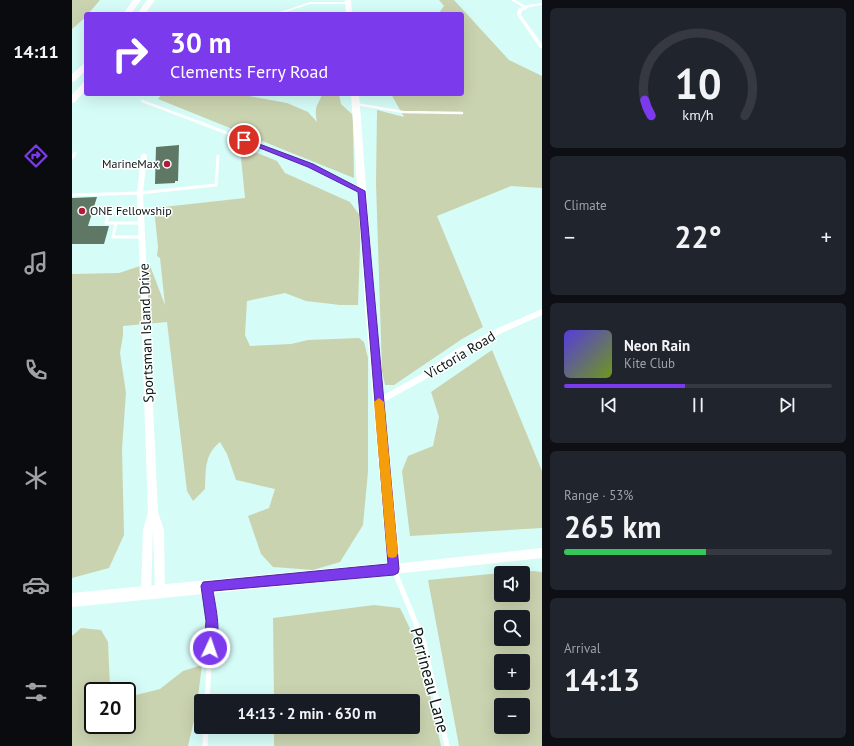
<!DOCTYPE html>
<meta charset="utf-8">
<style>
:root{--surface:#171b24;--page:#20242c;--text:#f1f3f6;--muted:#9ea1a6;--line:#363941;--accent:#7c3aed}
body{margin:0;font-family:"PT Sans",sans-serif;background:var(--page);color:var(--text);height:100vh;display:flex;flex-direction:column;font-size:15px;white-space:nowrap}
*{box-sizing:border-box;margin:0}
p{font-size:13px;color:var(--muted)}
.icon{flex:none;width:22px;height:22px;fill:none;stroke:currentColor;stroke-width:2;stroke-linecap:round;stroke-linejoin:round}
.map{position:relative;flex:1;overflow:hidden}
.side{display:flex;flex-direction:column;gap:8px;padding:8px;background:#0d0f14;width:312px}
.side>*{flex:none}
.hud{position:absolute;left:12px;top:12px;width:380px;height:84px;border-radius:4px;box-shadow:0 4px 16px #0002;background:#7c3aed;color:#fff;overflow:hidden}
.buttons{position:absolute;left:422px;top:566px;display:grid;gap:8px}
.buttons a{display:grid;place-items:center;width:36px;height:36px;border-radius:4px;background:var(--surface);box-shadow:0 4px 16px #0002;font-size:20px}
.speed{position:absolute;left:12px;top:682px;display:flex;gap:8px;font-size:20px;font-weight:700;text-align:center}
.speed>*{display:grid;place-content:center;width:52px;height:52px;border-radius:50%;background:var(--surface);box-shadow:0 4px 16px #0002;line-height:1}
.speed .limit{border:2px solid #111;border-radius:6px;background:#fff;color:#111}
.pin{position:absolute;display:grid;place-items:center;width:34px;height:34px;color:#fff;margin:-17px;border:2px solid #fff;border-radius:50%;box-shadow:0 1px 4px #0007}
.me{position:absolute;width:44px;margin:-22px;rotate:3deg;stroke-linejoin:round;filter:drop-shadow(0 0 3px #0008)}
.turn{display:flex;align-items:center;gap:14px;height:84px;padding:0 20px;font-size:18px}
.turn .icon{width:52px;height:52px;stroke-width:2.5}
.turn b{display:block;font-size:28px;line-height:34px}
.big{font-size:30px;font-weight:700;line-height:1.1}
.side .widget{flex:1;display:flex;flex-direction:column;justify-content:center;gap:6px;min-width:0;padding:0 14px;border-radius:6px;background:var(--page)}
.side .dial{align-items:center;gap:0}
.dial svg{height:104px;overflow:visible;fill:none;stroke:var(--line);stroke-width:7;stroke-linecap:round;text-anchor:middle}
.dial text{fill:var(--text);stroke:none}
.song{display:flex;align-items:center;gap:12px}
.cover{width:48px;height:48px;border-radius:6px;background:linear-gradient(135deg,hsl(250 70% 55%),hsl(80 70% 35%))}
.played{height:4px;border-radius:2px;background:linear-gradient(90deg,var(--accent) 45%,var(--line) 45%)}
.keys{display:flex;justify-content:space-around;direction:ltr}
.heat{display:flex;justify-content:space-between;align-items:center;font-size:22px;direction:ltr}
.charge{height:6px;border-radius:3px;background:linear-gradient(90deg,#34c759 53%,var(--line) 0)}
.trip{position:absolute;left:122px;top:694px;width:226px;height:40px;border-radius:4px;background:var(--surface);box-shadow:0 4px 16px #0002;font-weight:700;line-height:40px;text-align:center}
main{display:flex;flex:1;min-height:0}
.tabs{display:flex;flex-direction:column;width:72px;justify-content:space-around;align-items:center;background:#090b0e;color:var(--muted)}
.tabs .icon{width:28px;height:28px}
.tabs .current{color:var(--accent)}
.tabs b{font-size:18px;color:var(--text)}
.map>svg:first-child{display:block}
</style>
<main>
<nav class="tabs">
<b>14:11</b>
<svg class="icon current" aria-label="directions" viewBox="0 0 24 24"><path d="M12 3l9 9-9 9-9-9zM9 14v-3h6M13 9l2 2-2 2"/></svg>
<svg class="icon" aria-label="music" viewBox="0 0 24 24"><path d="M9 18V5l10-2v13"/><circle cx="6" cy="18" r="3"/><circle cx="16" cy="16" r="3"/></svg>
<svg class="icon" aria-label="phone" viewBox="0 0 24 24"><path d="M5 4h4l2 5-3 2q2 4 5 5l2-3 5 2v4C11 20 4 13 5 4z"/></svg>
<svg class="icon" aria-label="climate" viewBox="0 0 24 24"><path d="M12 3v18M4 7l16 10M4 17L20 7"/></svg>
<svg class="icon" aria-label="car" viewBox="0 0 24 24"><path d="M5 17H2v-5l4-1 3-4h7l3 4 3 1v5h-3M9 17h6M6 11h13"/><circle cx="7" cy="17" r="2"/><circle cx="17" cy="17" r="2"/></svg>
<svg class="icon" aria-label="filters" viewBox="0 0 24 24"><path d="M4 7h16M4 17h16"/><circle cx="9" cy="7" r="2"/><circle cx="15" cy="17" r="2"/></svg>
</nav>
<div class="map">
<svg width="470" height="746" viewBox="0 0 470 746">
<rect width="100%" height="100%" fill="#d6fcf7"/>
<path fill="#cad3b0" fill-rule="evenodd" d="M0,0H28L16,14H14V17L0,29Z
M367,0H382L437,60L470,76V188L439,186L365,216L411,327L390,339L322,385H313L310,371L304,183L305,110L332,117L319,94H390V14H366L372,6Z
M90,94H166L215,103L236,112L245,122C242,105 245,108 250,94H267L269,104L281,115L282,178L86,99Z
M168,148L183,152L205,161L213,173L278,202L289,217L286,305H268L234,301L213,293L175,301L173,335L178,346L219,344L236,340L287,338L292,342L296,358V472L291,525L268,562L241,570L201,567L189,554L176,516L197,508L203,489L164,480L155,454L148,442C132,455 134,470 133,489L121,501L115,491L95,322L51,326V335L48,353L54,393L50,449L52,535L37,568L0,578V274L47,273L77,263L93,305L88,258L85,256L86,247L82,208L173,198Z
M420,350L470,471V528L338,536L330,471L336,456L361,446L367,417L359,392Z
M461,571L470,572V746H387L356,580L429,573V595H451V573H433ZM429,617H451V639H429ZM429,661H451V683H429ZM429,705H451V727H429Z
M302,605L328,608L348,649L369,746H202V727H341V701H202L201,618Z
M9,628L29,630L36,642L38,687L52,691H21V725H55V692L64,695L88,689L111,671L130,665L124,712L116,746H0V636Z"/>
<path fill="#5f7765" d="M107,145L106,181H103V183L83,184L84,147Z
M25,197L16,226H37L32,244H0V198Z"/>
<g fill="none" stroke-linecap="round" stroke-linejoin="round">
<path stroke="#fff" stroke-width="2.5" d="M441,0L453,7
M70,101L129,123
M284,104L331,112L390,113"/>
<path stroke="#fff" stroke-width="3" d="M126,122L238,165L289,191
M0,158L3,153
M0,195L68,193L144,185L146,156
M69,211H37L34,223H44L41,237H70
M44,223H70"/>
<path stroke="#fff" stroke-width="5" d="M322,570L352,643L375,746
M135,588L140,621L135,701
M133,746L134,727"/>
<path fill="#fff" fill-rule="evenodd" d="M238,2H276L278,3L276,4H238L208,14H202Z
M470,3V5L458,7L450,11L449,15L470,44V48H468L445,15L446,9L455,5Z
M72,153L75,155L71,193L86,512L92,530L93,591L92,594L88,596L84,594L83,591L81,528L79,593L78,596L74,598L70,596L69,593L71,530L76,512L65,193L69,155Z
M470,309V315L432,332L389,354L354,379L310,403H304L303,401L304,399L348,375L383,350L426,328Z
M470,548V558L322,574L318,572L317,569L318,566L322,564Z"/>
<path fill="#fff" fill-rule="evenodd" d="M273,0H279L280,14H274Z
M279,94H287L303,306L329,569L327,574L322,575L0,607V593L315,563L293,306Z"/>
<path fill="#fff" fill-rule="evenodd" d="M61,0H69L59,14H51Z
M75,0H83L73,14H65Z
M14,62V70L3,81L0,82V74Z
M14,82V90L3,102L0,103V95L11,83Z"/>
</g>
<path fill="#7c3aed" stroke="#51269a" d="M170,139H174L241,164L293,191L327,569L326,573L322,575L141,591C144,609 150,634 142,652L138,654L134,652L132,648L134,621L129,586L131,582L316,564L286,192L236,167L170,141Z"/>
<path fill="#f59e0b" d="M307,398L312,402L326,553L324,557L320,558L316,557L315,553L302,402Z"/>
<g fill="#af1b38" stroke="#fff" stroke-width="1.5">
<circle cx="95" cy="164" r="4"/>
<circle cx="10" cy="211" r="4"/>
</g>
<g text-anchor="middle" stroke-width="3" stroke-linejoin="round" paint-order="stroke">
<g font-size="12" fill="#091615" stroke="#fff" text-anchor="end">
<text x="87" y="168">MarineMax</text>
<text x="18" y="215" text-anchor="start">ONE Fellowship</text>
</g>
<g font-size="14" fill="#091615" stroke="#fff">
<text transform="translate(74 333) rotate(-92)" y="5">Sportsman Island Drive</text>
<text transform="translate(388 355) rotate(-31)" y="5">Victoria Road</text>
</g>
<g font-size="17" fill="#091615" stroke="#fff">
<text transform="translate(358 680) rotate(75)" y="6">Perrineau Lane</text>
</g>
</g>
</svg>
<div class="buttons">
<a><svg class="icon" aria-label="sound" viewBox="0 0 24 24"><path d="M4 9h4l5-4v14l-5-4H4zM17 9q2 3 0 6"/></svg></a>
<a><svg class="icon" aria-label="search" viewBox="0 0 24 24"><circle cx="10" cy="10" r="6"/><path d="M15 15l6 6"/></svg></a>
<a>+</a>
<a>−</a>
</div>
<div class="speed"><div class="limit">20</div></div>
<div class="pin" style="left:172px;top:140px;background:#d93025"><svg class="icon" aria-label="arrive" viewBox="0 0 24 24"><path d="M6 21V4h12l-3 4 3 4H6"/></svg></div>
<svg class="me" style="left:138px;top:648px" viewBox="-20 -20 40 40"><circle r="17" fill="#7c3aed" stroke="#fff" stroke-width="3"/><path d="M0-11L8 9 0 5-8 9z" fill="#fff"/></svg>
<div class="trip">14:13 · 2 min · 630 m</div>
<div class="hud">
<div class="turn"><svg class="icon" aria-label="right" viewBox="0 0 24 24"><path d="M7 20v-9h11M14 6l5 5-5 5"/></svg><div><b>30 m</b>Clements Ferry Road</div></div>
</div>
</div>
<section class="side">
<div class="widget dial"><svg viewBox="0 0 100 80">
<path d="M14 69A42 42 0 1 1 86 69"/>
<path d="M14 69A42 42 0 0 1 9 57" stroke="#7c3aed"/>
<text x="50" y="56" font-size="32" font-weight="700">10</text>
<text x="50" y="72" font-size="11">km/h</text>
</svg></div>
<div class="widget"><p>Climate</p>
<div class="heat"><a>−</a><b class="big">22°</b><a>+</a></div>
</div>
<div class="widget">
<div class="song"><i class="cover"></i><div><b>Neon Rain</b><p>Kite Club</p></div></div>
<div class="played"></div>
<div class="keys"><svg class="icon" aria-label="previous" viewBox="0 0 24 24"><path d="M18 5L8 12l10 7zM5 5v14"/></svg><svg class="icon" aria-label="pause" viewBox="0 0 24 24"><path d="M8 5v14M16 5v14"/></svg><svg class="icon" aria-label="next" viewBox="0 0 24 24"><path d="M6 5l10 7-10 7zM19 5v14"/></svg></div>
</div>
<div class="widget"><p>Range · 53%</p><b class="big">265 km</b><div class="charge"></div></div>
<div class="widget"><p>Arrival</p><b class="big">14:13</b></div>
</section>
</main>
